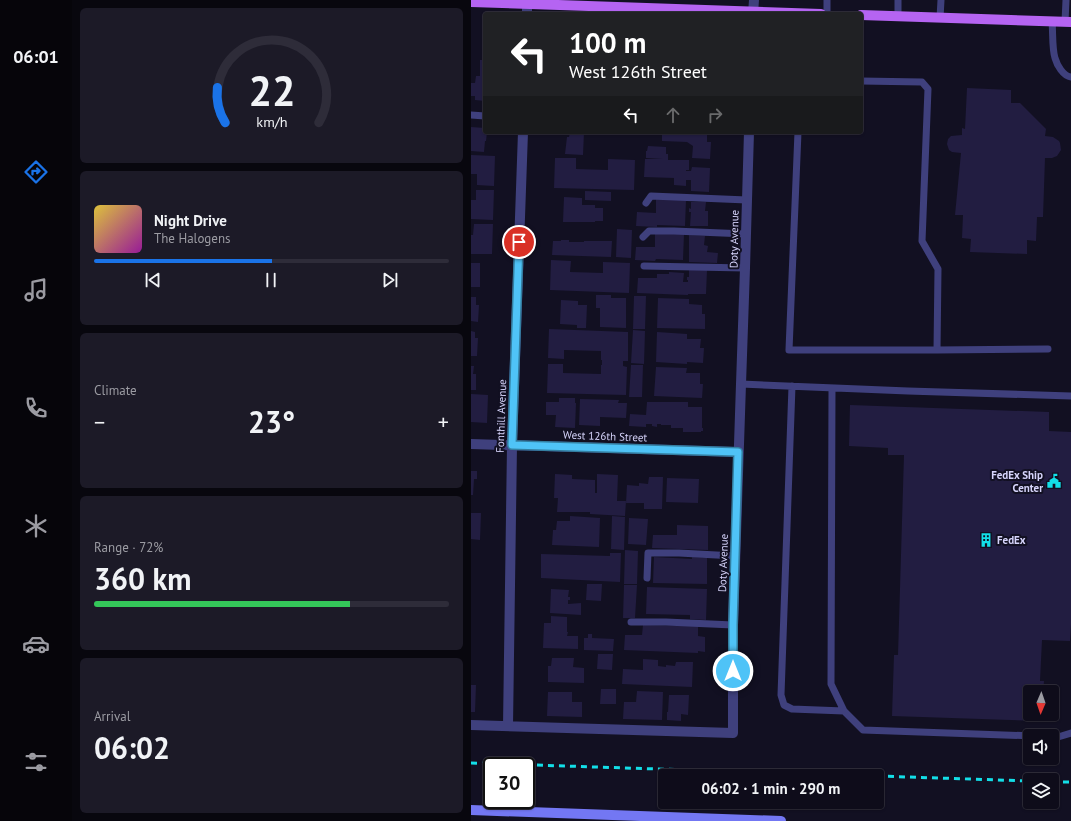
<!DOCTYPE html>
<meta charset="utf-8">
<style>
:root{--surface:#0e0c1a;--page:#1c1a27;--text:#f1f3f6;--muted:#9b9ba2;--line:#2e2c39;--accent:#1a73e8}
body{margin:0;font-family:"PT Sans",sans-serif;background:var(--page);color:var(--text);height:100vh;display:flex;flex-direction:column;font-size:15px;white-space:nowrap}
*{box-sizing:border-box;margin:0}
p{font-size:13px;color:var(--muted)}
.icon{flex:none;width:22px;height:22px;fill:none;stroke:currentColor;stroke-width:2;stroke-linecap:round;stroke-linejoin:round}
.map{position:relative;flex:1;overflow:hidden}
.drawer{display:flex;flex-direction:column;gap:8px;padding:8px;background:#08070e;width:399px}
.drawer>*{flex:none}
.guide{position:absolute;left:12px;top:12px;width:380px;height:122px;border-radius:4px;box-shadow:0 1px 3px #0004,0 0 0 1px var(--line);background:#202124;color:#fff;overflow:hidden}
.needle{width:26px;rotate:182deg}
.tools{position:absolute;left:552px;top:685px;display:grid;gap:8px}
.tools a{display:grid;place-items:center;width:36px;height:36px;border-radius:4px;background:var(--surface);box-shadow:0 1px 3px #0004,0 0 0 1px var(--line);font-size:20px}
.speed{position:absolute;left:12px;top:757px;display:flex;gap:8px;font-size:20px;font-weight:700;text-align:center}
.speed>*{display:grid;place-content:center;width:52px;height:52px;border-radius:50%;background:var(--surface);box-shadow:0 1px 3px #0004,0 0 0 1px var(--line);line-height:1}
.speed .limit{border:2px solid #111;border-radius:6px;background:#fff;color:#111}
.pin{position:absolute;display:grid;place-items:center;width:34px;height:34px;color:#fff;margin:-17px;border:2px solid #fff;border-radius:50%;box-shadow:0 1px 4px #0007}
.me{position:absolute;width:44px;margin:-22px;rotate:0deg;stroke-linejoin:round;filter:drop-shadow(0 0 3px #0008)}
.turn{display:flex;align-items:center;gap:14px;height:84px;padding:0 20px;font-size:18px}
.turn .icon{width:52px;height:52px;stroke-width:2.5}
.turn b{display:block;font-size:28px;line-height:34px}
.lanes{display:flex;align-items:center;height:38px;padding:0 20px;background:#0003;justify-content:center;gap:20px;direction:ltr}
.lanes .off{opacity:.35}
.big{font-size:30px;font-weight:700;line-height:1.1}
.drawer .widget{flex:1;display:flex;flex-direction:column;justify-content:center;gap:6px;min-width:0;padding:0 14px;border-radius:6px;background:var(--page)}
.drawer .dial{align-items:center;gap:0}
.dial svg{height:104px;overflow:visible;fill:none;stroke:var(--line);stroke-width:7;stroke-linecap:round;text-anchor:middle}
.dial text{fill:var(--text);stroke:none}
.song{display:flex;align-items:center;gap:12px}
.cover{width:48px;height:48px;border-radius:6px;background:linear-gradient(135deg,hsl(50 70% 55%),hsl(300 70% 35%))}
.played{height:4px;border-radius:2px;background:linear-gradient(90deg,var(--accent) 50%,var(--line) 50%)}
.keys{display:flex;justify-content:space-around;direction:ltr}
.heat{display:flex;justify-content:space-between;align-items:center;font-size:22px;direction:ltr}
.charge{height:6px;border-radius:3px;background:linear-gradient(90deg,#34c759 72%,var(--line) 0)}
.trip{position:absolute;left:187px;top:769px;width:226px;height:40px;border-radius:4px;background:var(--surface);box-shadow:0 1px 3px #0004,0 0 0 1px var(--line);font-weight:700;line-height:40px;text-align:center}
main{display:flex;flex:1;min-height:0}
.dock{display:flex;flex-direction:column;width:72px;justify-content:space-around;align-items:center;background:#06050a;color:var(--muted)}
.dock .icon{width:28px;height:28px}
.dock .on{color:var(--accent)}
.dock b{font-size:18px;color:var(--text)}
.map>svg:first-child{display:block}
</style>
<main>
<nav class="dock">
<b>06:01</b>
<svg class="icon on" aria-label="directions" viewBox="0 0 24 24"><path d="M12 3l9 9-9 9-9-9zM9 14v-3h6M13 9l2 2-2 2"/></svg>
<svg class="icon" aria-label="music" viewBox="0 0 24 24"><path d="M9 18V5l10-2v13"/><circle cx="6" cy="18" r="3"/><circle cx="16" cy="16" r="3"/></svg>
<svg class="icon" aria-label="phone" viewBox="0 0 24 24"><path d="M5 4h4l2 5-3 2q2 4 5 5l2-3 5 2v4C11 20 4 13 5 4z"/></svg>
<svg class="icon" aria-label="climate" viewBox="0 0 24 24"><path d="M12 3v18M4 7l16 10M4 17L20 7"/></svg>
<svg class="icon" aria-label="car" viewBox="0 0 24 24"><path d="M5 17H2v-5l4-1 3-4h7l3 4 3 1v5h-3M9 17h6M6 11h13"/><circle cx="7" cy="17" r="2"/><circle cx="17" cy="17" r="2"/></svg>
<svg class="icon" aria-label="filters" viewBox="0 0 24 24"><path d="M4 7h16M4 17h16"/><circle cx="9" cy="7" r="2"/><circle cx="15" cy="17" r="2"/></svg>
</nav>
<section class="drawer">
<div class="widget dial"><svg viewBox="0 0 100 80">
<path d="M14 69A42 42 0 1 1 86 69"/>
<path d="M14 69A42 42 0 0 1 8 42" stroke="#1a73e8"/>
<text x="50" y="56" font-size="32" font-weight="700">22</text>
<text x="50" y="72" font-size="11">km/h</text>
</svg></div>
<div class="widget">
<div class="song"><i class="cover"></i><div><b>Night Drive</b><p>The Halogens</p></div></div>
<div class="played"></div>
<div class="keys"><svg class="icon" aria-label="previous" viewBox="0 0 24 24"><path d="M18 5L8 12l10 7zM5 5v14"/></svg><svg class="icon" aria-label="pause" viewBox="0 0 24 24"><path d="M8 5v14M16 5v14"/></svg><svg class="icon" aria-label="next" viewBox="0 0 24 24"><path d="M6 5l10 7-10 7zM19 5v14"/></svg></div>
</div>
<div class="widget"><p>Climate</p>
<div class="heat"><a>−</a><b class="big">23°</b><a>+</a></div>
</div>
<div class="widget"><p>Range · 72%</p><b class="big">360 km</b><div class="charge"></div></div>
<div class="widget"><p>Arrival</p><b class="big">06:02</b></div>
</section>
<div class="map">
<svg width="600" height="821" viewBox="0 0 600 821">
<rect width="100%" height="100%" fill="#121022"/>
<path fill="#221d41" d="M9,60H14V101L4,100V96H0V83H4L5,76H9Z
M496,88L540,90V103H549L575,129L574,136L582,137L588,141L589,143L590,150L586,156L581,158H574L572,217H566L565,241L556,240V254L499,252L500,239L491,238L492,215H484L490,153L481,152L478,150L476,144L477,139L480,136L491,135V128L494,129Z
M0,127L14,128V132H16L15,141H14L13,152L0,151Z
M99,132H113L112,155L94,154L96,137H98Z
M120,132H134V135H120Z
M191,132H223V134L236,135V142H240L239,159L221,158L222,146L216,142L191,141Z
M177,146L195,147V154H197V160H218V170H215V171H220L221,167L239,168L238,192L220,191V180H215V186L203,185V178L173,177L174,159H192L175,158V151H176Z
M0,155L24,156L23,186L6,185V174H0Z
M84,158H105V169L137,170V159L164,160L163,190L83,188Z
M5,190H23L22,220L0,219V200H5Z
M114,191L140,192V201L114,200Z
M93,197L111,198V205H124V208H132V221H124V222H92Z
M185,199L215,200L214,226L186,225V227L165,226L166,212L185,213Z
M220,202H235L234,211H237V226H219L220,212H218V208L220,209Z
M3,224H22L21,254H0V235H2Z
M146,229L161,230L160,258L145,257Z
M184,233L213,234L212,260L185,259L184,261L164,260L165,247H184Z
M218,235L234,236L233,245L237,246L236,252L247,253L246,263L218,262Z
M90,240H98V242H113V241H141L140,257L81,255L82,241H90Z
M80,260L100,261L99,272L132,273V262L159,263L158,293L79,290Z
M0,263H9V287H0Z
M218,270H236L235,294H217V295L166,293L167,278H186V274H198V272L213,273L212,282H217V280H216V277H218Z
M125,295H140V298H155V328L129,327V308H125Z
M163,296H175L174,329H162Z
M0,297H5V305H8L7,322L0,321Z
M187,298L218,299V304L231,305V314H234V329L186,328Z
M90,300L107,301V305H116L115,328H106V325L89,324Z
M78,329L157,332V361H152V366L156,367L155,395L76,393L77,364H92V373L130,374V365H131V360H130V351L93,350V359L77,358Z
M162,330L174,331L173,364L160,363Z
M0,331L4,332V338H7L6,356H0Z
M186,332L216,334V339H230L229,348H233L232,363L216,362V364L185,362Z
M160,365H172L171,397H158Z
M0,366H3L2,374H5V390H0Z
M185,367L216,368L215,373H229V384H232L231,398L183,396Z
M0,394L17,395L16,423L0,422Z
M88,398H104V403H105L104,428L84,427L85,415H75V402H88Z
M109,399L148,400L147,403H156L155,418L129,417V426L108,425Z
M176,402H217V407H231V428H232V431H230V432H212V428H200V425H190V424H186V427L181,426V424H175V427L158,426L159,414L175,415Z
M379,405L578,412V431L600,432V624L599,641L571,640L569,681H573L572,692H559V714H569V721L421,716L423,655H427L433,455H417V448L378,446Z
M0,471H6V479H3L2,495H0Z
M84,474L101,475V479L124,480V493H126V474L147,475L146,501H155L154,516L119,514V512H86L87,498H83Z
M178,477H192L191,509H173V503H155L156,485L168,486V483L177,484Z
M196,478L228,479L227,503L195,502Z
M0,513H10L9,540L0,539Z
M99,516L129,518L128,547L81,545L82,530H85L86,521H99Z
M141,516L154,517L153,550L140,549Z
M158,518L177,519L175,545L157,544Z
M206,525L237,526V550L181,548L182,535H206Z
M154,550L167,551L166,584H153Z
M139,553H150L149,582L70,578V554L139,556Z
M183,557L221,559V557L236,558V584L182,583Z
M116,584H131L130,601L115,600Z
M153,585H166L164,618H152Z
M176,587L236,589L235,620L219,619V615L175,614Z
M80,589L98,590L97,597H99V600H97V604L110,603V615L79,613Z
M80,616L96,617V632H97L96,636H107V649L72,648L73,623H80Z
M210,624L227,625V636L234,637V652L227,651V653L153,650L154,635H171L172,625L210,626Z
M117,634H121V638L143,639L142,651L113,650V638H117Z
M127,654H142L141,670L126,669Z
M81,658H103L102,667L113,668V683L77,682V666H80Z
M172,659L187,660V666L195,667V665L204,666L205,662H222L221,687L151,684L152,669L172,670Z
M0,685H5L4,712H0Z
M130,689H145V704H129Z
M166,691L192,692L191,720L152,719L153,702H165Z
M77,692H101V702H111V717L76,716Z
M198,695H218L217,715L210,714V721L196,720V712H197Z"/>
<g fill="none" stroke-linecap="round" stroke-linejoin="round">
<path stroke="#3f407d" stroke-width="7" d="M356,14V0
M427,16V0
M469,18L470,0
M581,22C582,31 581,49 584,58C586,65 592,76 600,77
M594,22L595,0
M390,81L451,82L457,89L451,241L467,269L466,350
M0,115L14,116
M327,132L318,350H466L577,349
M175,203L180,196L276,200
M172,237L178,231H203L275,234
M173,266L274,268
M270,384L437,391L600,396
M321,386L310,695L313,705L321,709L373,711
M361,388L360,684L373,711L392,730L564,736
M176,578L177,553H208L264,556
M160,622H195L262,625
M581,737H587L600,733"/>
<path stroke="#3f407d" stroke-width="10" d="M56,14V4
M282,14L283,0
M0,444L267,452
M0,725L262,733V625L270,384L274,268L278,132
M37,726L41,445L52,132"/>
<path stroke="#7377f3" stroke-width="10" d="M0,810L310,821"/>
<path stroke="#b564f2" stroke-width="10" d="M0,2L350,14
M390,15L600,22"/>
<path stroke="#13dfe8" stroke-width="3" stroke-dasharray="6 5" stroke-linecap="butt" d="M0,763L405,776
M406,776L559,781
M581,782H600"/>
</g>
<g fill="none" stroke-linecap="round" stroke-linejoin="round">
<defs>
<path id="route" d="M48,242L41,445L267,452L262,625V671"/>
</defs>
<use href="#route" stroke="#337fa1" stroke-width="10"/>
<use href="#route" stroke="#4fc3f7" stroke-width="7"/>
</g>
<defs>
<symbol id="civic-bare" viewBox="-9 -9 18 18"><path d="M-.6-6.5H3V-4.5H.6V-3L4-1V1h2V6H-6V1h2V-1L-.6-3ZM-1.2 2.5V6h2.4V2.5Z" fill="#13dfe8" stroke="#121022" stroke-width="2.5" paint-order="stroke"/></symbol>
<symbol id="building-bare" viewBox="-9 -9 18 18"><path d="M-4-6H4V6H1V3H-1V6H-4ZM-2.5-4.3h1.7v1.8h-1.7ZM.8-4.3h1.7v1.8H.8ZM-2.5-1h1.7V.8h-1.7ZM.8-1h1.7V.8H.8Z" fill="#13dfe8" stroke="#121022" stroke-width="2.5" paint-order="stroke"/></symbol>
</defs>
<g fill-rule="evenodd">
<use href="#civic-bare" x="573" y="471" width="20" height="20"/>
<use href="#building-bare" x="505" y="530" width="20" height="20"/>
</g>
<g text-anchor="middle" stroke-width="4" stroke-linejoin="round" paint-order="stroke">
<g font-size="11" fill="#d6d4fb" stroke="#121022">
<text transform="translate(263 239) rotate(-89)" y="4">Doty Avenue</text>
<text transform="translate(30 416) rotate(-88)" y="4">Fonthill Avenue</text>
<text transform="translate(134 436) rotate(2)" y="4">West 126th Street</text>
<text transform="translate(252 563) rotate(-88)" y="4">Doty Avenue</text>
</g>
<g font-size="11" font-weight="bold" fill="#d6d4fb" stroke="#121022" text-anchor="end">
<text x="572" y="479">FedEx Ship<tspan x="572" dy="13">Center</tspan></text>
<text x="526" y="544" text-anchor="start">FedEx</text>
</g>
</g>
</svg>
<div class="tools">
<a><svg class="needle" viewBox="-14 -14 28 28"><path d="M0-13l5 13h-10z" fill="#e53935"/><path d="M0 13l5-13h-10z" fill="#9b9ba2"/></svg></a>
<a><svg class="icon" aria-label="sound" viewBox="0 0 24 24"><path d="M4 9h4l5-4v14l-5-4H4zM17 9q2 3 0 6"/></svg></a>
<a><svg class="icon" aria-label="layers" viewBox="0 0 24 24"><path d="M12 4l9 5-9 5-9-5zM3 14l9 5 9-5"/></svg></a>
</div>
<div class="speed"><div class="limit">30</div></div>
<div class="pin" style="left:48px;top:242px;background:#d93025"><svg class="icon" aria-label="arrive" viewBox="0 0 24 24"><path d="M6 21V4h12l-3 4 3 4H6"/></svg></div>
<svg class="me" style="left:262px;top:671px" viewBox="-20 -20 40 40"><circle r="17" fill="#4fc3f7" stroke="#fff" stroke-width="3"/><path d="M0-11L8 9 0 5-8 9z" fill="#fff"/></svg>
<div class="trip">06:02 · 1 min · 290 m</div>
<div class="guide">
<div class="turn"><svg class="icon" aria-label="left" viewBox="0 0 24 24"><path d="M17 20v-9H6M10 6l-5 5 5 5"/></svg><div><b>100 m</b>West 126th Street</div></div>
<div class="lanes"><svg class="icon" aria-label="left" viewBox="0 0 24 24"><path d="M17 20v-9H6M10 6l-5 5 5 5"/></svg><svg class="icon off" aria-label="ahead" viewBox="0 0 24 24"><path d="M12 20V5M6 11l6-6 6 6"/></svg><svg class="icon off" aria-label="right" viewBox="0 0 24 24"><path d="M7 20v-9h11M14 6l5 5-5 5"/></svg></div>
</div>
</div>
</main>
